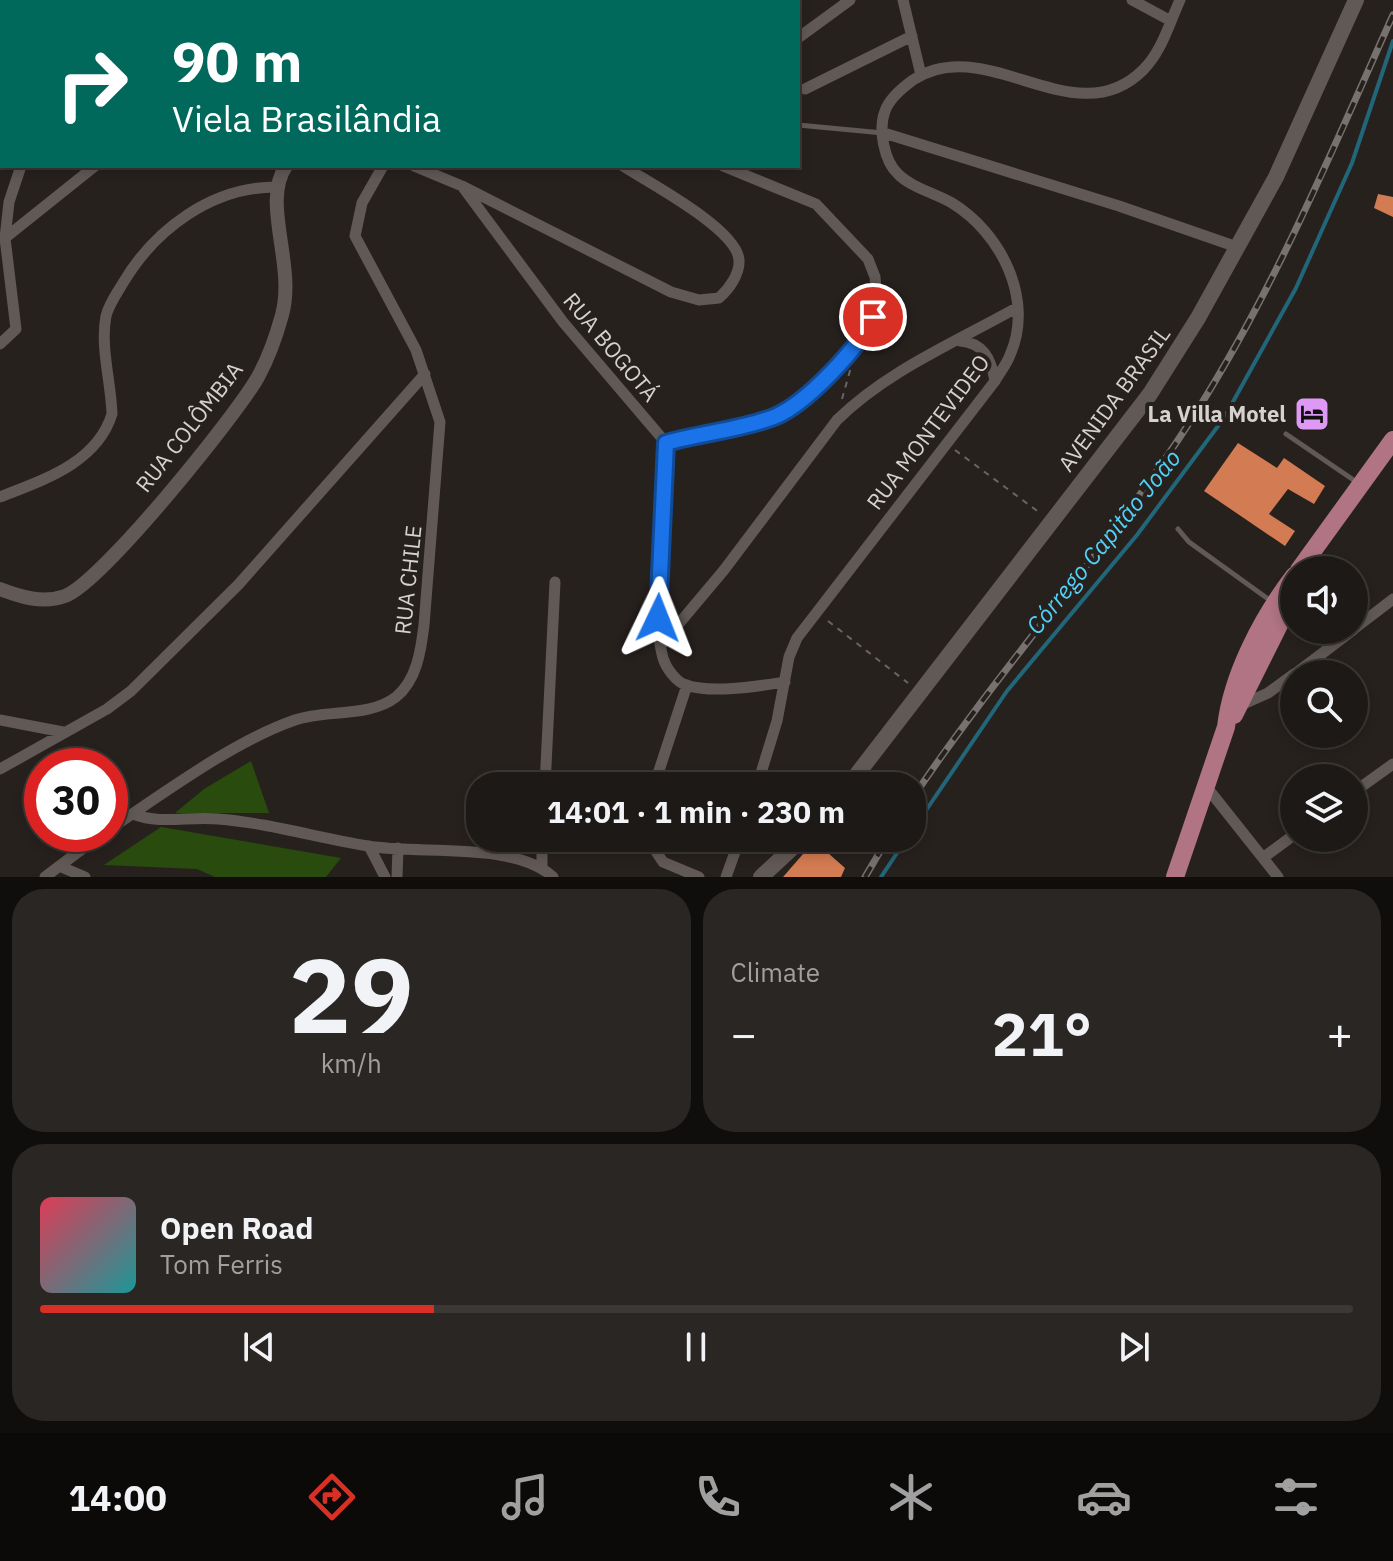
<!DOCTYPE html>
<meta charset="utf-8">
<style>
:root{--surface:#1d1916;--page:#2a2623;--text:#f1f3f6;--muted:#a0a0a1;--line:#3b3835;--accent:#d93025}
body{margin:0;font-family:"IBM Plex Sans",sans-serif;background:var(--page);color:var(--text);height:100vh;display:flex;flex-direction:column;font-size:30px;white-space:nowrap}
*{box-sizing:border-box;margin:0}
p{font-size:26px;color:var(--muted)}
.icon{flex:none;width:44px;height:44px;fill:none;stroke:currentColor;stroke-width:2;stroke-linecap:round;stroke-linejoin:round}
.map{position:relative;height:877px;overflow:hidden}
.sheet{display:flex;flex-direction:column;gap:12px;padding:12px;background:#100e0c;flex:1}
.sheet>*{flex:none}
.guide{position:absolute;left:0px;top:0px;width:800px;height:168px;box-shadow:0 4px 12px #0003,0 0 0 2px var(--line);background:#00695c;color:#fff;overflow:hidden}
.fabs{position:absolute;left:1280px;top:556px;display:grid;gap:16px}
.fabs a{display:grid;place-items:center;width:88px;height:88px;border-radius:50%;background:var(--surface);box-shadow:0 4px 12px #0003,0 0 0 2px var(--line);font-size:40px}
.speed{position:absolute;left:24px;top:748px;display:flex;gap:16px;font-size:40px;font-weight:700;text-align:center}
.speed>*{display:grid;place-content:center;width:104px;height:104px;border-radius:50%;background:var(--surface);box-shadow:0 4px 12px #0003,0 0 0 2px var(--line);line-height:1}
.speed .limit{border:12px solid #d22;background:#fff;color:#111}
.pin{position:absolute;display:grid;place-items:center;width:68px;height:68px;color:#fff;margin:-34px;border:4px solid #fff;border-radius:50%;box-shadow:0 2px 8px #0007}
.me{position:absolute;width:88px;margin:-44px;rotate:2deg;stroke-linejoin:round;filter:drop-shadow(0 0 6px #0008)}
.turn{display:flex;align-items:center;gap:28px;height:168px;padding:0 40px;font-size:36px}
.turn .icon{width:104px;height:104px;stroke-width:2.5}
.turn b{display:block;font-size:56px;line-height:68px}
.big{font-size:60px;font-weight:700;line-height:1.1}
.sheet .tile{flex:1;display:flex;flex-direction:column;justify-content:center;gap:12px;min-width:0;padding:0 28px;border-radius:32px;background:var(--page)}
.sheet .dial{align-items:center;gap:0}
.dial b{font-size:104px;line-height:1}
.song{display:flex;align-items:center;gap:24px}
.cover{width:96px;height:96px;border-radius:12px;background:linear-gradient(135deg,hsl(350 70% 55%),hsl(180 70% 35%))}
.played{height:8px;border-radius:4px;background:linear-gradient(90deg,var(--accent) 30%,var(--line) 30%)}
.keys{display:flex;justify-content:space-around;direction:ltr}
.heat{display:flex;justify-content:space-between;align-items:center;font-size:44px;direction:ltr}
.sheet .tiles{flex:1;display:grid;gap:12px;grid-template-columns:1fr 1fr}
.tile:last-child{grid-column:span 2}
.trip{position:absolute;left:466px;top:772px;width:460px;height:80px;border-radius:32px;background:var(--surface);box-shadow:0 4px 12px #0003,0 0 0 2px var(--line);font-weight:700;line-height:80px;text-align:center}
.tabs{display:flex;height:128px;justify-content:space-around;align-items:center;background:#0c0a09;color:var(--muted)}
.tabs .icon{width:56px;height:56px}
.tabs .on{color:var(--accent)}
.tabs b{font-size:36px;color:var(--text)}
.map>svg:first-child{display:block}
</style>
<div class="map">
<svg width="1393" height="877" viewBox="0 0 1393 877">
<rect width="100%" height="100%" fill="#27211e"/>
<path fill="#294b0d" d="M251,761L269,813H175L204,789Z
M161,827L341,858L326,877H215L197,869L104,865Z"/>
<g fill="none" stroke-linecap="round" stroke-linejoin="round">
<path stroke="#22667a" stroke-width="4" d="M912,831L1007,691L1137,535L1224,418L1296,288L1352,163L1393,41
M881,877L907,838"/>
</g>
<path fill="#d37b52" d="M1378,194L1393,197V217L1374,208Z
M1238,443L1277,468L1284,458L1325,486L1314,504L1288,489L1269,514L1295,531L1285,546L1204,491Z
M810,846L828,853L845,868L841,877H783Z"/>
<g fill="none" stroke-linecap="round" stroke-linejoin="round">
<path stroke="#6a6462" stroke-width="2" stroke-dasharray="6 6" stroke-linecap="butt" d="M466,0L468,2
M842,399L851,367
M955,450L1040,513
M828,621L908,683"/>
<path stroke="#615956" stroke-width="5" d="M798,125L883,133
M1286,434L1358,483
M1178,529L1189,542L1271,601"/>
<path stroke="#615956" stroke-width="11" d="M903,0L921,75
M1132,0L1171,21
M77,2L80,0
M128,2L130,0
M299,2L301,0
M707,2L711,0
M0,3L2,5
M798,38L850,0
M0,54L2,53
M805,89L912,36
M0,99L2,98
M884,133L1119,206L1237,247
M414,166L462,186L671,292L699,300L719,298C729,289 740,274 739,260C737,229 649,183 623,166
M462,186L563,322L666,443C665,503 648,603 663,658C666,668 676,682 686,685C712,694 759,686 785,682
M5,238L95,166
M960,341C983,343 991,358 995,381
M0,344L16,329L5,238L9,202L21,166
M666,443L737,427L786,411L820,382L866,333L877,300L875,277L868,259L816,204L723,166
M0,497C43,480 97,463 112,414C111,382 100,347 106,316C109,304 117,293 123,283C155,229 212,187 276,187
M1354,629L1393,599
M661,645L724,570L837,420C888,370 956,342 1018,307
M1295,674L1353,630
M1239,706L1268,693L1294,674
M0,720L63,732
M0,769L107,709L131,691L238,585L425,374
M1205,785L1278,877
M545,786L555,582
M654,786L687,685
M757,786L777,721L789,657L797,638L995,381C1000,372 1007,364 1010,355C1035,299 1000,232 952,203C935,193 912,188 898,174C884,161 878,129 885,111C889,99 902,88 913,80C986,31 1075,138 1143,70C1162,51 1169,24 1180,0
M1354,792L1393,764
M133,814C162,825 188,816 218,819C269,823 318,838 368,846C419,855 515,841 553,877
M110,829C164,793 234,741 295,720C326,709 369,718 396,697C417,680 421,650 424,625L440,422L416,350L355,236L362,203L383,166
M542,838V867
M647,838L663,862L699,877
M369,846L385,877
M1264,857L1294,835
M59,866L85,877
M45,877L102,834
M397,877L398,848
M726,877L740,838"/>
<path stroke="#615956" stroke-width="14" d="M483,2L486,0
M0,589C21,597 43,604 65,596C101,583 236,416 258,377C269,357 276,337 282,315C296,265 261,202 286,166"/>
<path stroke="#615956" stroke-width="16" d="M848,786L1150,394L1198,318L1276,177L1356,0
M761,877L803,838"/>
<path stroke="#b07484" stroke-width="18" d="M1299,570L1393,440
M1234,715L1294,595
M1175,877L1226,727C1232,675 1262,618 1294,576"/>
<defs>
<path id="rail" d="M912,799C995,675 1095,564 1178,440C1267,307 1328,160 1393,15
M865,877L888,838"/>
</defs>
<use href="#rail" stroke="#77726f" stroke-width="7"/>
<use href="#rail" stroke="#27211e" stroke-width="4" stroke-dasharray="12" stroke-linecap="butt"/>
</g>
<g fill="none" stroke-linecap="round" stroke-linejoin="round">
<defs>
<path id="route" d="M658,618L666,443C701,433 740,430 774,417C806,404 859,348 873,317"/>
</defs>
<use href="#route" stroke="#114b97" stroke-width="20"/>
<use href="#route" stroke="#1a73e8" stroke-width="14"/>
</g>
<defs>
<symbol id="hotel-square" viewBox="-11 -11 22 22"><rect x="-9" y="-9" width="18" height="18" rx="4" fill="#dd99f3" stroke="#27211e"/><path d="M-6-4.5h1.5V1H6V5H4.5V3h-9V5H-6ZM-4 0a1.8 1.8 0 1 1 3.6 0ZM.5 0V-2.5h3Q6-2.5 6 0Z" fill="#111"/></symbol>
</defs>
<g fill-rule="evenodd">
<use href="#hotel-square" x="1292" y="394" width="40" height="40"/>
</g>
<g text-anchor="middle" stroke-width="8" stroke-linejoin="round" paint-order="stroke">
<g font-size="22" fill="#d5d1cf" stroke="#27211e">
<text transform="translate(611 347) rotate(50)" y="8">RUA BOGOTÁ</text>
<text transform="translate(1114 399) rotate(-54)" y="8">AVENIDA BRASIL</text>
<text transform="translate(189 427) rotate(-52)" y="8">RUA COLÔMBIA</text>
<text transform="translate(928 432) rotate(-53)" y="8">RUA MONTEVIDEO</text>
<text transform="translate(408 580) rotate(-84)" y="8">RUA CHILE</text>
</g>
<g font-size="22" font-weight="bold" fill="#d5d1cf" stroke="#27211e" text-anchor="end">
<text x="1286" y="422">La Villa Motel</text>
</g>
<g font-size="24" font-style="italic" fill="#51d1f7" stroke="#27211e">
<text transform="translate(1104 542) rotate(-51)" y="8">Córrego Capitão João</text>
</g>
</g>
</svg>
<div class="fabs">
<a><svg class="icon" aria-label="sound" viewBox="0 0 24 24"><path d="M4 9h4l5-4v14l-5-4H4zM17 9q2 3 0 6"/></svg></a>
<a><svg class="icon" aria-label="search" viewBox="0 0 24 24"><circle cx="10" cy="10" r="6"/><path d="M15 15l6 6"/></svg></a>
<a><svg class="icon" aria-label="layers" viewBox="0 0 24 24"><path d="M12 4l9 5-9 5-9-5zM3 14l9 5 9-5"/></svg></a>
</div>
<div class="speed"><div class="limit">30</div></div>
<div class="pin" style="left:873px;top:317px;background:#d93025"><svg class="icon" aria-label="arrive" viewBox="0 0 24 24"><path d="M6 21V4h12l-3 4 3 4H6"/></svg></div>
<svg class="me" style="left:658px;top:618px" viewBox="-20 -20 40 40"><path d="M0-17L14 15 0 8-14 15z" fill="#1a73e8" stroke="#fff" stroke-width="4"/></svg>
<div class="trip">14:01 · 1 min · 230 m</div>
<div class="guide">
<div class="turn"><svg class="icon" aria-label="right" viewBox="0 0 24 24"><path d="M7 20v-9h11M14 6l5 5-5 5"/></svg><div><b>90 m</b>Viela Brasilândia</div></div>
</div>
</div>
<section class="sheet">
<div class="tiles">
<div class="tile dial"><b>29</b><p>km/h</p></div>
<div class="tile"><p>Climate</p>
<div class="heat"><a>−</a><b class="big">21°</b><a>+</a></div>
</div>
<div class="tile">
<div class="song"><i class="cover"></i><div><b>Open Road</b><p>Tom Ferris</p></div></div>
<div class="played"></div>
<div class="keys"><svg class="icon" aria-label="previous" viewBox="0 0 24 24"><path d="M18 5L8 12l10 7zM5 5v14"/></svg><svg class="icon" aria-label="pause" viewBox="0 0 24 24"><path d="M8 5v14M16 5v14"/></svg><svg class="icon" aria-label="next" viewBox="0 0 24 24"><path d="M6 5l10 7-10 7zM19 5v14"/></svg></div>
</div>
</div>
</section>
<nav class="tabs">
<b>14:00</b>
<svg class="icon on" aria-label="directions" viewBox="0 0 24 24"><path d="M12 3l9 9-9 9-9-9zM9 14v-3h6M13 9l2 2-2 2"/></svg>
<svg class="icon" aria-label="music" viewBox="0 0 24 24"><path d="M9 18V5l10-2v13"/><circle cx="6" cy="18" r="3"/><circle cx="16" cy="16" r="3"/></svg>
<svg class="icon" aria-label="phone" viewBox="0 0 24 24"><path d="M5 4h4l2 5-3 2q2 4 5 5l2-3 5 2v4C11 20 4 13 5 4z"/></svg>
<svg class="icon" aria-label="climate" viewBox="0 0 24 24"><path d="M12 3v18M4 7l16 10M4 17L20 7"/></svg>
<svg class="icon" aria-label="car" viewBox="0 0 24 24"><path d="M5 17H2v-5l4-1 3-4h7l3 4 3 1v5h-3M9 17h6M6 11h13"/><circle cx="7" cy="17" r="2"/><circle cx="17" cy="17" r="2"/></svg>
<svg class="icon" aria-label="filters" viewBox="0 0 24 24"><path d="M4 7h16M4 17h16"/><circle cx="9" cy="7" r="2"/><circle cx="15" cy="17" r="2"/></svg>
</nav>
